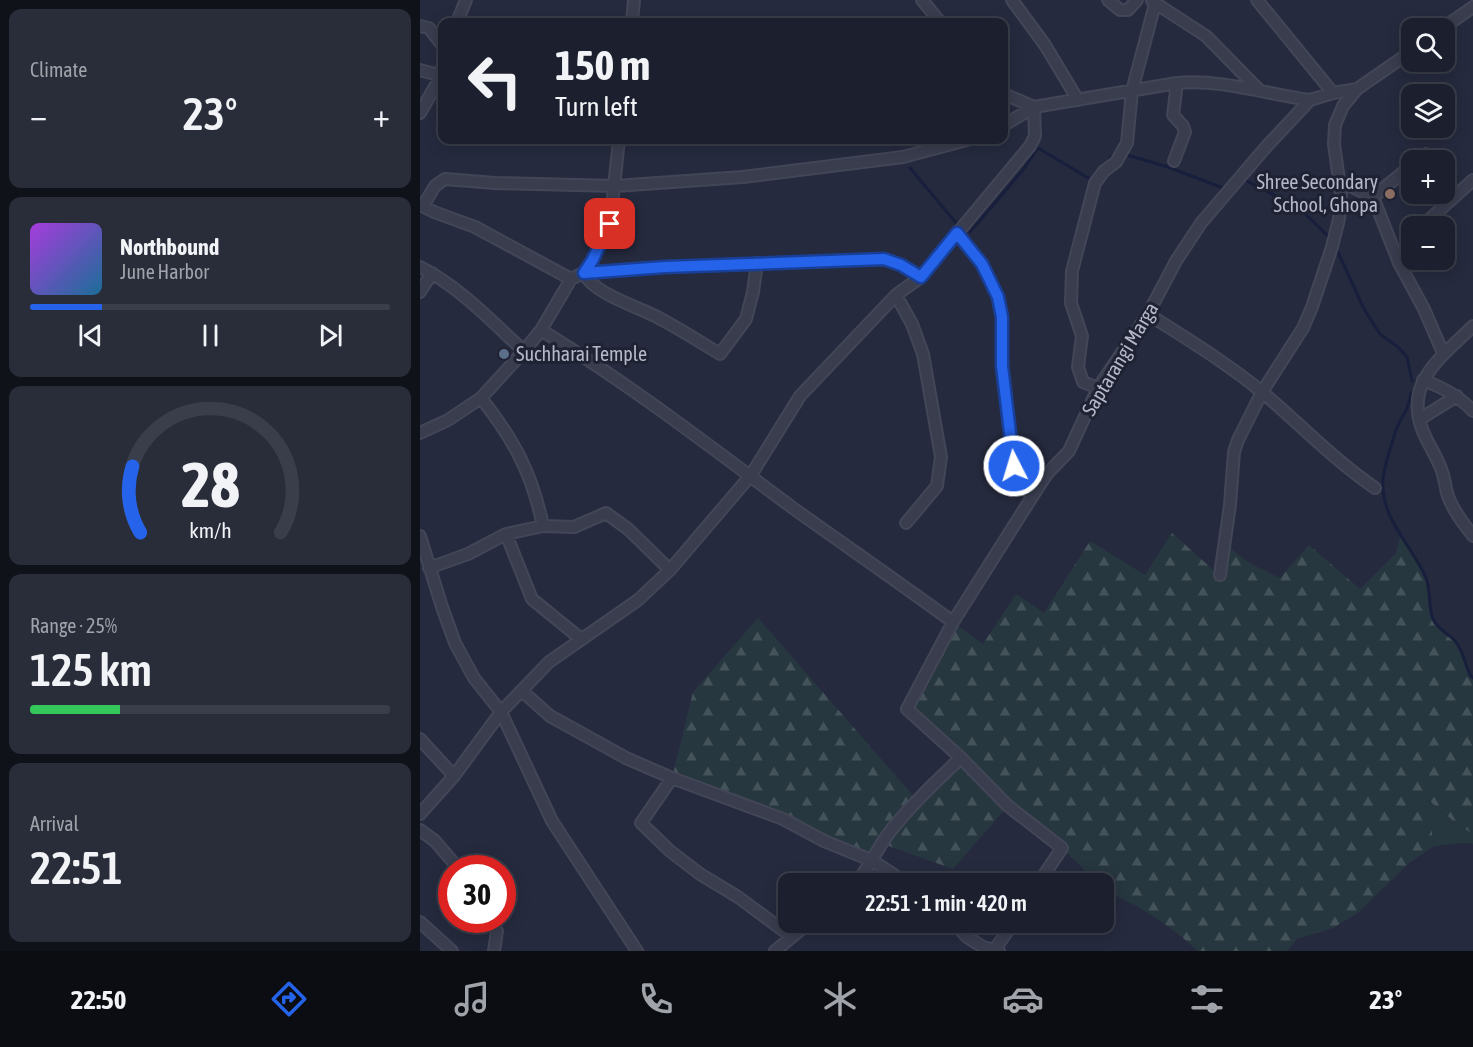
<!DOCTYPE html>
<meta charset="utf-8">
<style>
:root{--surface:#1c202e;--page:#292d3a;--text:#f1f3f6;--muted:#a0a3aa;--line:#3a3e4a;--accent:#2563eb}
body{margin:0;font-family:"Asap Condensed",sans-serif;background:var(--page);color:var(--text);height:100vh;display:flex;flex-direction:column;font-size:22px;white-space:nowrap}
*{box-sizing:border-box;margin:0}
p{font-size:20px;color:var(--muted)}
.icon{flex:none;width:33px;height:33px;fill:none;stroke:currentColor;stroke-width:2;stroke-linecap:round;stroke-linejoin:round}
.map{position:relative;flex:1;overflow:hidden}
.panel{display:flex;flex-direction:column;gap:9px;padding:9px;background:#0f1219;width:420px}
.panel>*{flex:none}
.top-card{position:absolute;left:18px;top:18px;width:570px;height:126px;border-radius:12px;box-shadow:0 3px 15px #0003,0 0 0 2px var(--line);background:#1c202e;color:var(--text);overflow:hidden}
.fabs{position:absolute;left:981px;top:18px;display:grid;gap:12px}
.fabs a{display:grid;place-items:center;width:54px;height:54px;border-radius:12px;background:var(--surface);box-shadow:0 3px 15px #0003,0 0 0 2px var(--line);font-size:30px}
.speed{position:absolute;left:18px;top:855px;display:flex;gap:12px;font-size:30px;font-weight:700;text-align:center}
.speed>*{display:grid;place-content:center;width:78px;height:78px;border-radius:50%;background:var(--surface);box-shadow:0 3px 15px #0003,0 0 0 2px var(--line);line-height:1}
.speed .limit{border:9px solid #d22;background:#fff;color:#111}
.pin{position:absolute;display:grid;place-items:center;width:51px;height:51px;color:#fff;margin:-26px;border-radius:12px;box-shadow:0 3px 9px #0006}
.me{position:absolute;width:66px;margin:-33px;rotate:355deg;stroke-linejoin:round;filter:drop-shadow(0 0 4px #0008)}
.turn{display:flex;align-items:center;gap:21px;height:126px;padding:0 18px;font-size:27px}
.turn .icon{width:78px;height:78px;stroke-width:2.5}
.turn b{display:block;font-size:42px;line-height:51px}
.big{font-size:45px;font-weight:600;line-height:1.1}
.panel .card{flex:1;display:flex;flex-direction:column;justify-content:center;gap:9px;min-width:0;padding:0 21px;border-radius:12px;background:var(--page)}
.panel .dial{align-items:center;gap:0}
.dial svg{height:156px;overflow:visible;fill:none;stroke:var(--line);stroke-width:7;stroke-linecap:round;text-anchor:middle}
.dial text{fill:var(--text);stroke:none}
.song{display:flex;align-items:center;gap:18px}
.cover{width:72px;height:72px;border-radius:9px;background:linear-gradient(135deg,hsl(280 70% 55%),hsl(200 70% 35%))}
.played{height:6px;border-radius:3px;background:linear-gradient(90deg,var(--accent) 20%,var(--line) 20%)}
.keys{display:flex;justify-content:space-around;direction:ltr}
.heat{display:flex;justify-content:space-between;align-items:center;font-size:33px;direction:ltr}
.charge{height:9px;border-radius:4px;background:linear-gradient(90deg,#34c759 25%,var(--line) 0)}
.trip{position:absolute;left:358px;top:873px;width:336px;height:60px;border-radius:12px;background:var(--surface);box-shadow:0 3px 15px #0003,0 0 0 2px var(--line);font-weight:600;line-height:60px;text-align:center}
.tab-bar{display:flex;height:96px;justify-content:space-around;align-items:center;background:#0b0d12;color:var(--muted)}
.tab-bar .icon{width:42px;height:42px}
.tab-bar .current{color:var(--accent)}
.tab-bar b{font-size:27px;color:var(--text)}
main{display:flex;flex:1;min-height:0}
.map>svg:first-child{display:block}
</style>
<main>
<section class="panel">
<div class="card"><p>Climate</p>
<div class="heat"><a>−</a><b class="big">23°</b><a>+</a></div>
</div>
<div class="card">
<div class="song"><i class="cover"></i><div><b>Northbound</b><p>June Harbor</p></div></div>
<div class="played"></div>
<div class="keys"><svg class="icon" aria-label="previous" viewBox="0 0 24 24"><path d="M18 5L8 12l10 7zM5 5v14"/></svg><svg class="icon" aria-label="pause" viewBox="0 0 24 24"><path d="M8 5v14M16 5v14"/></svg><svg class="icon" aria-label="next" viewBox="0 0 24 24"><path d="M6 5l10 7-10 7zM19 5v14"/></svg></div>
</div>
<div class="card dial"><svg viewBox="0 0 100 80">
<path d="M14 69A42 42 0 1 1 86 69"/>
<path d="M14 69A42 42 0 0 1 10 35" stroke="#2563eb"/>
<text x="50" y="56" font-size="32" font-weight="700">28</text>
<text x="50" y="72" font-size="11">km/h</text>
</svg></div>
<div class="card"><p>Range · 25%</p><b class="big">125 km</b><div class="charge"></div></div>
<div class="card"><p>Arrival</p><b class="big">22:51</b></div>
</section>
<div class="map">
<svg width="1053" height="951" viewBox="0 0 1053 951">
<defs>
<pattern id="forest-firs" width="22" height="20" patternUnits="userSpaceOnUse" patternTransform="scale(1.5)"><rect width="22" height="20" fill="#27373f"/><path d="M5 1l3.5 6h-7zM16 11l3.5 6h-7z" fill="#445259"/></pattern>
</defs>
<rect width="100%" height="100%" fill="#252a3e"/>
<path fill="#27373f" d="M1006,799L1037,824L1053,834V844L1044,843L1014,846Z"/>
<path fill="url(#forest-firs)" d="M752,533L799,575L806,544L829,563L860,578L889,545L940,589L976,553L980,537L996,559L1007,581L1013,620L1034,640L1040,648L1050,675L1053,678V834L1037,824L1007,799L1014,846L989,863L939,912L913,928L877,939L867,951H778C748,924 721,907 685,890L684,884L678,883L642,848L588,806L533,869L463,844L453,861L252,778L273,692L338,618L497,800L541,758L487,709L533,622L563,644L596,594L624,613L670,541L725,575Z"/>
<g fill="none" stroke-linecap="round" stroke-linejoin="round">
<path stroke="#181f3c" stroke-width="3" d="M707,155L748,167L803,188
M685,164L696,152
M490,168L537,224
M825,180L879,208L911,239
M550,232L603,170L618,148L670,179L677,173
M916,248L944,309L960,334L978,347L987,357L992,381
M991,393C988,413 982,414 976,430C972,443 964,466 963,479C960,519 992,545 1006,578C1011,591 1008,606 1013,619C1016,628 1029,634 1035,641C1043,650 1045,664 1050,675L1053,678"/>
<defs>
<path id="minor" d="M502,0L520,22
M592,0L625,45L658,100
M688,0L700,10H708L717,0
M837,0L913,93
M732,1L786,36L839,90
M37,22L46,0
M212,22L214,0
M0,26L9,28L22,45
M1023,28L1053,7
M0,70L22,76
M0,113L21,76L22,68
M584,125L614,107L757,83C803,79 845,94 890,100
M997,160L1006,154
M754,161L765,132L763,126L753,115L757,83
M992,165L953,197L979,263L1004,309L1023,353
M920,181L953,197
M0,205L14,212L55,227L151,279
M3,206L15,186L25,179L75,183L195,186L323,177L483,157L547,140
M1002,226L1053,180
M537,233L562,264L578,297L582,317V366L594,466L602,483L612,497
M337,263L333,292L326,319L300,354C280,342 260,329 239,318C217,306 176,295 163,273L245,267L464,259L481,265L501,277
M979,263L992,249
M0,267C40,287 72,322 104,351
M0,292L12,273
M476,295L492,324L503,354L521,457L517,486L486,523
M728,314C767,339 807,363 842,392C880,424 914,460 955,488
M1053,326C1024,355 984,381 1002,429C1007,442 1015,454 1020,466C1024,475 1025,484 1027,493C1032,509 1043,523 1053,536
M121,330C211,385 292,448 377,511C429,548 481,584 533,622
M1003,380C1022,387 1039,396 1053,411
M678,388L663,382L658,367L662,336L651,303L652,271L675,183L684,171L696,162L707,143L712,91L735,4
M61,398C94,440 112,473 123,526
M1000,419L1037,396
M0,433L28,420L61,398L104,351L121,330L151,279L163,273L172,261L190,224L199,140
M86,534L112,599L161,639
M0,536L22,607L35,643L54,678L81,712L132,821L217,951
M9,568L48,554L86,534L123,526L154,527L186,513L208,529L250,570
M800,575L810,505L814,452L818,440L842,392L883,328L892,307L912,247L919,219L921,194L914,144L915,125L923,106L937,89
M102,691L130,716L206,758L252,778L363,819L404,841L453,861L488,884
M0,739L34,776
M252,778L221,823L250,851L280,874L318,897L372,937
M0,814L34,776L81,712L129,662L218,600L250,570L331,475L380,396L476,295L501,277L610,146L615,136L614,107L584,94
M0,830L15,841L38,868
M435,884C450,867 458,846 472,829C493,803 517,780 541,758
M618,884L642,848L588,806L541,758L487,709L533,622L612,497L627,474L649,451L678,388L728,314L756,261L781,223L846,147L890,100L913,93L937,89L992,51
M71,920L77,931L74,951
M0,922L32,951
M533,922L547,937L563,947L579,951
M575,949L594,922
M355,951L390,922"/>
</defs>
<use href="#minor" stroke="#424657" stroke-width="14"/>
<use href="#minor" stroke="#393d4e" stroke-width="10"/>
</g>
<g fill="none" stroke-linecap="round" stroke-linejoin="round">
<defs>
<path id="route" d="M190,224L172,261L164,273L245,267L464,259L481,265L501,277L537,233L562,264L578,297L582,317V366L594,466"/>
</defs>
<use href="#route" stroke="#184099" stroke-width="15"/>
<use href="#route" stroke="#2563eb" stroke-width="10"/>
</g>
<circle fill="#8d6e63" stroke="#1e2233" stroke-width="2" cx="970" cy="194" r="6"/>
<circle fill="#5c6f8a" stroke="#1e2233" stroke-width="2" cx="84" cy="354" r="6"/>
<g text-anchor="middle" stroke-width="6" stroke-linejoin="round" paint-order="stroke">
<g font-size="20" fill="#b5b8c9" stroke="#1e2233" text-anchor="end">
<text x="958" y="189">Shree Secondary<tspan x="958" dy="23">School, Ghopa</tspan></text>
<text x="96" y="361" text-anchor="start">Suchharai Temple</text>
</g>
<g font-size="20" fill="#b5b8c9" stroke="#1e2233">
<text transform="translate(700 359) rotate(-59)" y="7">Saptarangi Marga</text>
</g>
</g>
</svg>
<div class="fabs">
<a><svg class="icon" aria-label="search" viewBox="0 0 24 24"><circle cx="10" cy="10" r="6"/><path d="M15 15l6 6"/></svg></a>
<a><svg class="icon" aria-label="layers" viewBox="0 0 24 24"><path d="M12 4l9 5-9 5-9-5zM3 14l9 5 9-5"/></svg></a>
<a>+</a>
<a>−</a>
</div>
<div class="speed"><div class="limit">30</div></div>
<div class="pin" style="left:190px;top:224px;background:#d93025"><svg class="icon" aria-label="arrive" viewBox="0 0 24 24"><path d="M6 21V4h12l-3 4 3 4H6"/></svg></div>
<svg class="me" style="left:594px;top:466px" viewBox="-20 -20 40 40"><circle r="17" fill="#2563eb" stroke="#fff" stroke-width="3"/><path d="M0-11L8 9 0 5-8 9z" fill="#fff"/></svg>
<div class="trip">22:51 · 1 min · 420 m</div>
<div class="top-card">
<div class="turn"><svg class="icon" aria-label="left" viewBox="0 0 24 24"><path d="M17 20v-9H6M10 6l-5 5 5 5"/></svg><div><b>150 m</b>Turn left</div></div>
</div>
</div>
</main>
<nav class="tab-bar">
<b>22:50</b>
<svg class="icon current" aria-label="directions" viewBox="0 0 24 24"><path d="M12 3l9 9-9 9-9-9zM9 14v-3h6M13 9l2 2-2 2"/></svg>
<svg class="icon" aria-label="music" viewBox="0 0 24 24"><path d="M9 18V5l10-2v13"/><circle cx="6" cy="18" r="3"/><circle cx="16" cy="16" r="3"/></svg>
<svg class="icon" aria-label="phone" viewBox="0 0 24 24"><path d="M5 4h4l2 5-3 2q2 4 5 5l2-3 5 2v4C11 20 4 13 5 4z"/></svg>
<svg class="icon" aria-label="climate" viewBox="0 0 24 24"><path d="M12 3v18M4 7l16 10M4 17L20 7"/></svg>
<svg class="icon" aria-label="car" viewBox="0 0 24 24"><path d="M5 17H2v-5l4-1 3-4h7l3 4 3 1v5h-3M9 17h6M6 11h13"/><circle cx="7" cy="17" r="2"/><circle cx="17" cy="17" r="2"/></svg>
<svg class="icon" aria-label="filters" viewBox="0 0 24 24"><path d="M4 7h16M4 17h16"/><circle cx="9" cy="7" r="2"/><circle cx="15" cy="17" r="2"/></svg>
<b>23°</b>
</nav>
